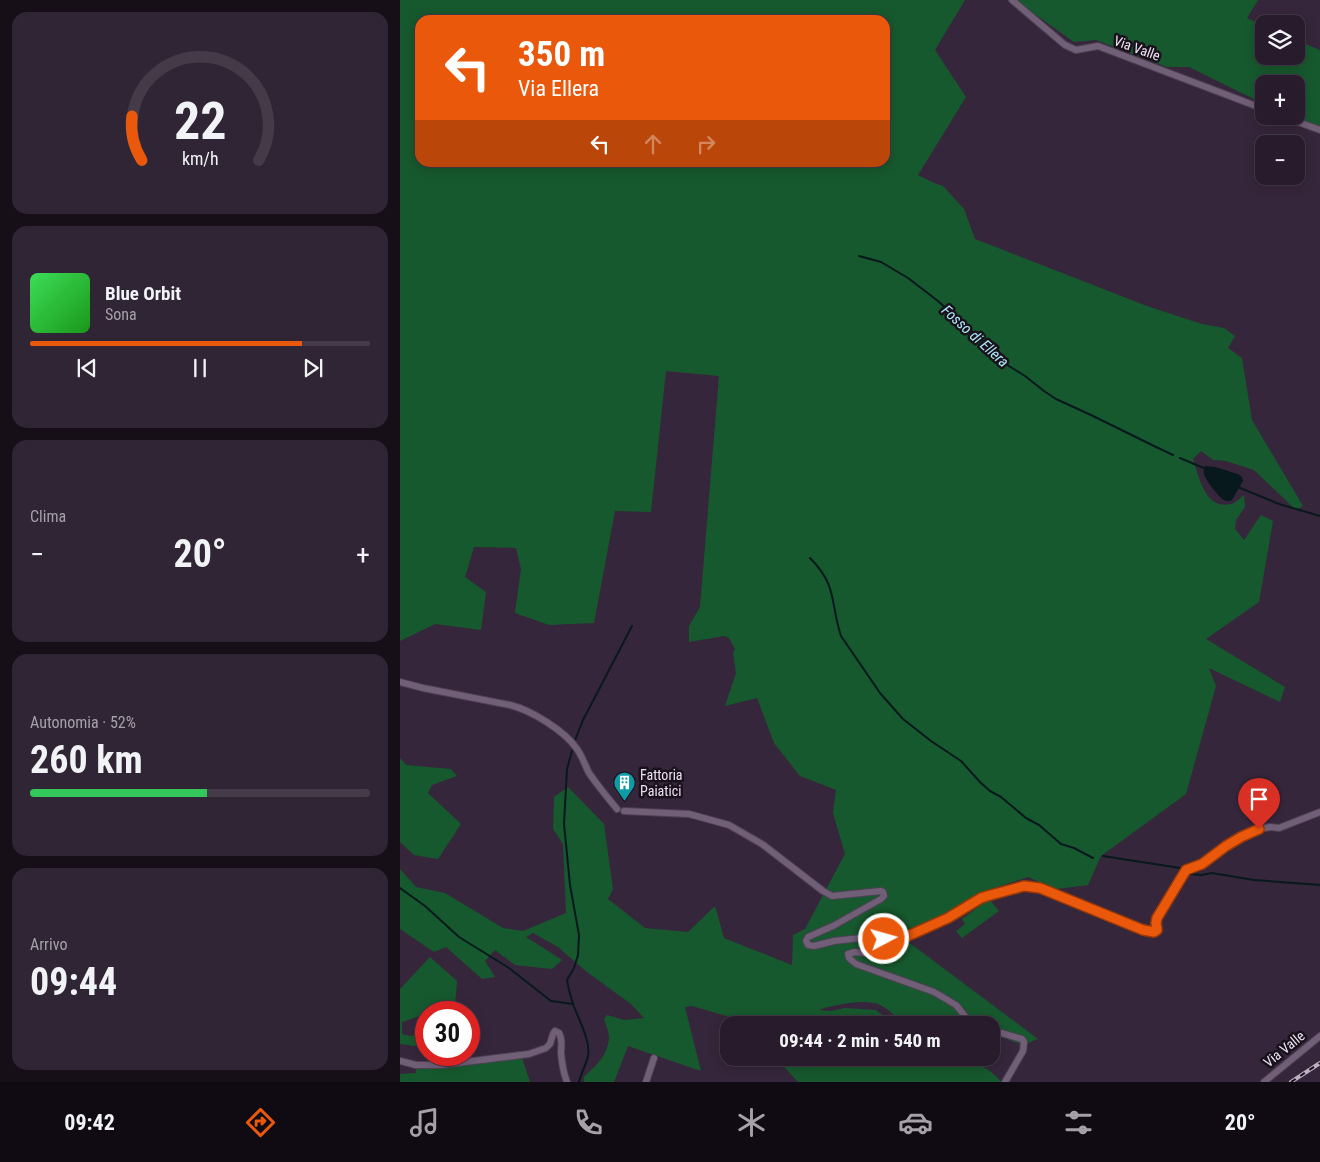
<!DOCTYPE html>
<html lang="it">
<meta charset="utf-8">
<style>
:root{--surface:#281c2c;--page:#302534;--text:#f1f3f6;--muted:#a5a1a9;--line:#443a48;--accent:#ea580c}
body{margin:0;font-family:"Roboto Condensed",sans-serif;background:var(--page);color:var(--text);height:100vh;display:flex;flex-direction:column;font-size:19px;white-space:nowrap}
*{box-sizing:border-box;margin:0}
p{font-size:16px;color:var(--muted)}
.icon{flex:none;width:28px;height:28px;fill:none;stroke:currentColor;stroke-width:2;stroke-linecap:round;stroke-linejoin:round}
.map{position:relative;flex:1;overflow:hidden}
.drawer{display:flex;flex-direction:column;gap:12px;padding:12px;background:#160f18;width:400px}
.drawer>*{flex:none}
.hud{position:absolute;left:15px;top:15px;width:475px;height:152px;border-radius:15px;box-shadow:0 2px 12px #0003,0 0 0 1px var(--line);background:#ea580c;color:#fff;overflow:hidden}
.buttons{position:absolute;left:855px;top:15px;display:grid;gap:10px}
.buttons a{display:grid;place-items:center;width:50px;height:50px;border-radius:10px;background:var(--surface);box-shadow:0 2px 12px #0003,0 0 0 1px var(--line);font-size:25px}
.speed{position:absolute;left:15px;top:1001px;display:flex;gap:10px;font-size:25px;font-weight:700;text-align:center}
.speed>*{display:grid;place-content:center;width:65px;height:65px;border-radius:50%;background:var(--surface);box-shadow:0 2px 12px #0003,0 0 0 1px var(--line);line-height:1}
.speed .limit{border:8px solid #d22;background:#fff;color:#111}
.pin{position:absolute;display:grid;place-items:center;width:42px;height:42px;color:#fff;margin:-51px -21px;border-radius:50% 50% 50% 0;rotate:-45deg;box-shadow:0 0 5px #0007}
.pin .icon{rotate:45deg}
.me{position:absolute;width:55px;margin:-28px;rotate:84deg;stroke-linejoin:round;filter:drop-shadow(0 0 4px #0008)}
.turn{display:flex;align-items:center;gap:18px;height:105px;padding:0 20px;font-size:22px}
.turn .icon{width:65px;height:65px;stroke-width:2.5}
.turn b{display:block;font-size:35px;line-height:42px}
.lanes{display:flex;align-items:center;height:48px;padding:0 20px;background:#0003;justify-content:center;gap:25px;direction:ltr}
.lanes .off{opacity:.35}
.big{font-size:38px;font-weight:700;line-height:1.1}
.drawer .card{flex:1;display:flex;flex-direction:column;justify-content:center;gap:8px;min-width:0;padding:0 18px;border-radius:15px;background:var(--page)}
.drawer .dial{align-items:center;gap:0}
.dial svg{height:130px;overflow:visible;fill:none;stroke:var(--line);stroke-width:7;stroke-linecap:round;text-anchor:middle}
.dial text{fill:var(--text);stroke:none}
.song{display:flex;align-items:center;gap:15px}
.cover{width:60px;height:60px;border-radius:8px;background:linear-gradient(135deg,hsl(130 70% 55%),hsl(120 70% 35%))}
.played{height:5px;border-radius:2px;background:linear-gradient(90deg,var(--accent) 80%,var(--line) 80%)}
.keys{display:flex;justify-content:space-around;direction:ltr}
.heat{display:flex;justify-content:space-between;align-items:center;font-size:28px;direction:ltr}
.charge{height:8px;border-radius:4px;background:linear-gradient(90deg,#34c759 52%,var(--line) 0)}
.trip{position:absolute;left:320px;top:1016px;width:280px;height:50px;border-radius:15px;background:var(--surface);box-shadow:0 2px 12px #0003,0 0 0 1px var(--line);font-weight:700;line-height:50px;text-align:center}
.menu{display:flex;height:80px;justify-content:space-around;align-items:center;background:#100b12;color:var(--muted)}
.menu .icon{width:35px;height:35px}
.menu .on{color:var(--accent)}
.menu b{font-size:22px;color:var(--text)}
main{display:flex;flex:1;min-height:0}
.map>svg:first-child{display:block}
</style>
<main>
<section class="drawer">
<div class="card dial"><svg viewBox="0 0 100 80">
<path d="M14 69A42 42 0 1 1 86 69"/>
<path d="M14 69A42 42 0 0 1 8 42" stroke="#ea580c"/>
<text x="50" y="56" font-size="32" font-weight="700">22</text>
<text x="50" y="72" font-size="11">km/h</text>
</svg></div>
<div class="card">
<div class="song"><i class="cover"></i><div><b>Blue Orbit</b><p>Sona</p></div></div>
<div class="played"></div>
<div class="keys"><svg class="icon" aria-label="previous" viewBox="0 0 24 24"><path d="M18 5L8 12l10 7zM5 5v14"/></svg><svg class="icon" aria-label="pause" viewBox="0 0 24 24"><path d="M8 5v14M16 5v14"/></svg><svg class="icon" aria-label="next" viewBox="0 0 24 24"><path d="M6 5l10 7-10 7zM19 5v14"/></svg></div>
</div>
<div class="card"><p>Clima</p>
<div class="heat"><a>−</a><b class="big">20°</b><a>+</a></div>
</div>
<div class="card"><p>Autonomia · 52%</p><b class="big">260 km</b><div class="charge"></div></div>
<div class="card"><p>Arrivo</p><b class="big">09:44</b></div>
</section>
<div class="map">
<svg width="920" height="1082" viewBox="0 0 920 1082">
<rect width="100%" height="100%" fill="#36263b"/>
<path fill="#17592e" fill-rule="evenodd" d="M0,0H565L535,50L566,97L518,175L534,183L543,186L564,209L575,239L747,306L802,324L824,328L835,336L828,348L842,358L852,420L903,506L896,510L854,470L826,461L813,460L801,451L793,459C799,477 805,510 831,504C836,503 840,498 844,495L845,507L836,520L835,529L844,540L861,515L873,521L859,602L806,639L885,687L880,702L809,668L816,686L786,794L701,856L688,885L656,889L628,877L588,890L554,914L492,937L490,941L496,945L498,952L503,953L507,941L638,1039L623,1045L591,1033V1025H504C497,1018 489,1009 480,1005C467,998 432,1005 419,1010L431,1011L445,1008L476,1010L495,1025H358L292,1006L285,1007L301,1071L228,1046L214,1082H184V1077C196,1065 207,1057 209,1038C209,1032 206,1025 204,1019L207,1015L224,1020L244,1018L231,1004L187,972L158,947L133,933L126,937L162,960L152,969L115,965L95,950L85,961L95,977L82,979L46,947L34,952L0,929V869L16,887L45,893L103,928L123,931L166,913L163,844L153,829L154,797L168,787L204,824L213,889L208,899L245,928L288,932L315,906L324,938L392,965L393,935L405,929L445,854L433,813L436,790L400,776L374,743L357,698L325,706L336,673L333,653L335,649L329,638L324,636L289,642V626L300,607L319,376L266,371L251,512L215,511L194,623L149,625L115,613L121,569L116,548L74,547L65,577L86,592L81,630L35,624L0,641ZM20,20H485V162H20Z
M615,0H858L847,18L864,26V56H896V40L920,50V130L890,116H896V84H864V104L789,67H767L696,40L674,42Z
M0,758L6,765L51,769L57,776L32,785L28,793L61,824L38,859L14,855L0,842Z
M589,899L599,911L562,938L556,931L565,924L562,919Z
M30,957L57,981L55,1005L32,1012H26V1014L2,1022V1034L10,1036L26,1031V1043L14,1046L0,1044V989Z
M122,1058L130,1082H0V1074L16,1073V1066H60Z
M376,1058H568L590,1071L602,1082H398Z"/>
<path fill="#07191d" d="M805,466L815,467L838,474L842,477L843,481L832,500C828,501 828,502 824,500C819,498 805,479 804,474C803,471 804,469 805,466Z"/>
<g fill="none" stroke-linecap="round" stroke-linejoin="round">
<path stroke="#07191d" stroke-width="2" d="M459,256L481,262L508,278L538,301L563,324L581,339L596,358L625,376L644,391L656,399L691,415L754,446L773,455
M780,458L806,469
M838,487L879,504L920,516
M410,558C438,586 430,603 441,636L480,693L503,719L531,741L561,761L580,782L590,791L601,797L626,818L639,825L661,844L674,848L693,858
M174,743L183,720L232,626
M703,856L780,868L791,874L801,875L812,873L854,880L920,885
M0,888L25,906L59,937L109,968L151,1001L173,1004C178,1018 191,1041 188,1056C186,1065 181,1073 179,1082
M173,1004L169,990L167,980L174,968L178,955L179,935L170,885L164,824L167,769L173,747"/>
<defs>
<path id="street" d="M612,0L665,45L676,50L698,46L864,109
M882,116L920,130
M0,682L23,688L110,705C131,710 165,731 177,749C182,756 185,765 189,773C198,786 207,797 217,809
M224,811L289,814L329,825L362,844L423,891L432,896L481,891L483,892L484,896L481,899L433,926L408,937L406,941L408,945L414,946L434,941L469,937L499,940
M499,940L548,918L581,898L587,896L624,886L640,888L743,929L754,932L757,930L756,923L757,918L786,870L802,865L826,846L841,837L859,829L870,827L879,828L920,812
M499,940L501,945L500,950L482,955L455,952L448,954L449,958L456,964L534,992L556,1005L569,1021L577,1025
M591,1030L622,1039L624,1042L623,1051L605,1082
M0,1061L16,1065H41L129,1054L146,1048L150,1044L153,1034L155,1031L159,1033C163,1040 161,1046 161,1053C162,1064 163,1072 167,1082
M246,1082L254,1058
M864,1082L920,1036"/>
</defs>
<use href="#street" stroke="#4f4154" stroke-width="8"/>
<use href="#street" stroke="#715f77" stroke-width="6"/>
<defs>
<path id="rail" d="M891,1082L920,1063"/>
</defs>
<use href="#rail" stroke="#bdb1c1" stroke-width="4"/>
<use href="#rail" stroke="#19121c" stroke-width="2" stroke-dasharray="5.5" stroke-linecap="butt"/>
</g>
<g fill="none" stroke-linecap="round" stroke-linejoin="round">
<defs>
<path id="route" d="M484,939L499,940L548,918L581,898L587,896L624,886L640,888L743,930L754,932L757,930L756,923L757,918L786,870L802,864L826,846L841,837L859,829"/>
</defs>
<use href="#route" stroke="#983908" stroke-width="12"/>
<use href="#route" stroke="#ea580c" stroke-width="9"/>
</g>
<defs>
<symbol id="building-pin" viewBox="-11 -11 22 30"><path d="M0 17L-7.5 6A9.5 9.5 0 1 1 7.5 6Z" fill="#0f9aa8" stroke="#19121c"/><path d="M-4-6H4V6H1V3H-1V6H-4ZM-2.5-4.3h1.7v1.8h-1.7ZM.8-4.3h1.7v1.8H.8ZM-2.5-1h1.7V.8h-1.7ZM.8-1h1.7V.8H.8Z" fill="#fff"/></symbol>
</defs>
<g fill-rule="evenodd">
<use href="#building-pin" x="212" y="770" width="25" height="34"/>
</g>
<g text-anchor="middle" stroke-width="5" stroke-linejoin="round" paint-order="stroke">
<g font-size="14" fill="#ede2f1" stroke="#19121c">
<text transform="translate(737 48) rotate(20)" y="5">Via Valle</text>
<text transform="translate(884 1049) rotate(-39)" y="5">Via Valle</text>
</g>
<g font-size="14" fill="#ede2f1" stroke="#19121c" text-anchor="start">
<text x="240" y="780">Fattoria<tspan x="240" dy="16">Paiatici</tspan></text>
</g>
<g font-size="15" font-style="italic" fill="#aeeaf7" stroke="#19121c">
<text transform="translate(575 336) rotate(42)" y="5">Fosso di Ellera</text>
</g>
</g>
</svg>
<div class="buttons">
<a><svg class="icon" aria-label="layers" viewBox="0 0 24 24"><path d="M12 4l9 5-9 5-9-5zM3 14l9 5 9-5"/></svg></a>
<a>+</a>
<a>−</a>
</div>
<div class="speed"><div class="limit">30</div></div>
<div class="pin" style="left:859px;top:829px;background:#d93025"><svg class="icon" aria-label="arrive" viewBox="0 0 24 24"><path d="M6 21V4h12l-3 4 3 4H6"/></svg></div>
<svg class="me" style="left:484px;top:939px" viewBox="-20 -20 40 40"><circle r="17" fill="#ea580c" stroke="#fff" stroke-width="3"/><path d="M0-11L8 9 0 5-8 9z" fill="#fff"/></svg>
<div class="trip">09:44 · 2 min · 540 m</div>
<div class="hud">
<div class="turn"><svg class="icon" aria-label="left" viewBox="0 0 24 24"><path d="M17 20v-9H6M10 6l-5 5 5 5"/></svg><div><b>350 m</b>Via Ellera</div></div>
<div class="lanes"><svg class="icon" aria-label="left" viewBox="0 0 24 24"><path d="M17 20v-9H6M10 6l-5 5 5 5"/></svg><svg class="icon off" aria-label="ahead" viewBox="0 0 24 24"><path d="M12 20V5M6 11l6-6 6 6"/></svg><svg class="icon off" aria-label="right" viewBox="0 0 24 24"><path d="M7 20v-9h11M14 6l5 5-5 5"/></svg></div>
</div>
</div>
</main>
<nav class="menu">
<b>09:42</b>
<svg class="icon on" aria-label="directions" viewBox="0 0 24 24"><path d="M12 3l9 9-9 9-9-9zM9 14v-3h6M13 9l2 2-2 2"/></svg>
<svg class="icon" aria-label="music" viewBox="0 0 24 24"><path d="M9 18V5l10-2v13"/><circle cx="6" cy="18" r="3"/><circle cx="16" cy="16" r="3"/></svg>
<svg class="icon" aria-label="phone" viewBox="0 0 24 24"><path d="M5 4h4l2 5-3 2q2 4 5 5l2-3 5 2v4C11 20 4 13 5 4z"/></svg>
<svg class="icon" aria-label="climate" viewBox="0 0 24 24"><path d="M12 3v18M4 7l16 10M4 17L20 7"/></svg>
<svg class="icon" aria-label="car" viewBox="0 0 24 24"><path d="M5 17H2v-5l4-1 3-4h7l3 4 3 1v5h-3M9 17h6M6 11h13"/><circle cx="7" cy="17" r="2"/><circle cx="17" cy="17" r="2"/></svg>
<svg class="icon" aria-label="filters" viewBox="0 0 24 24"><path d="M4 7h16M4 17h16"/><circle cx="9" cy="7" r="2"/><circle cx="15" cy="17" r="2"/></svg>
<b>20°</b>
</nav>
